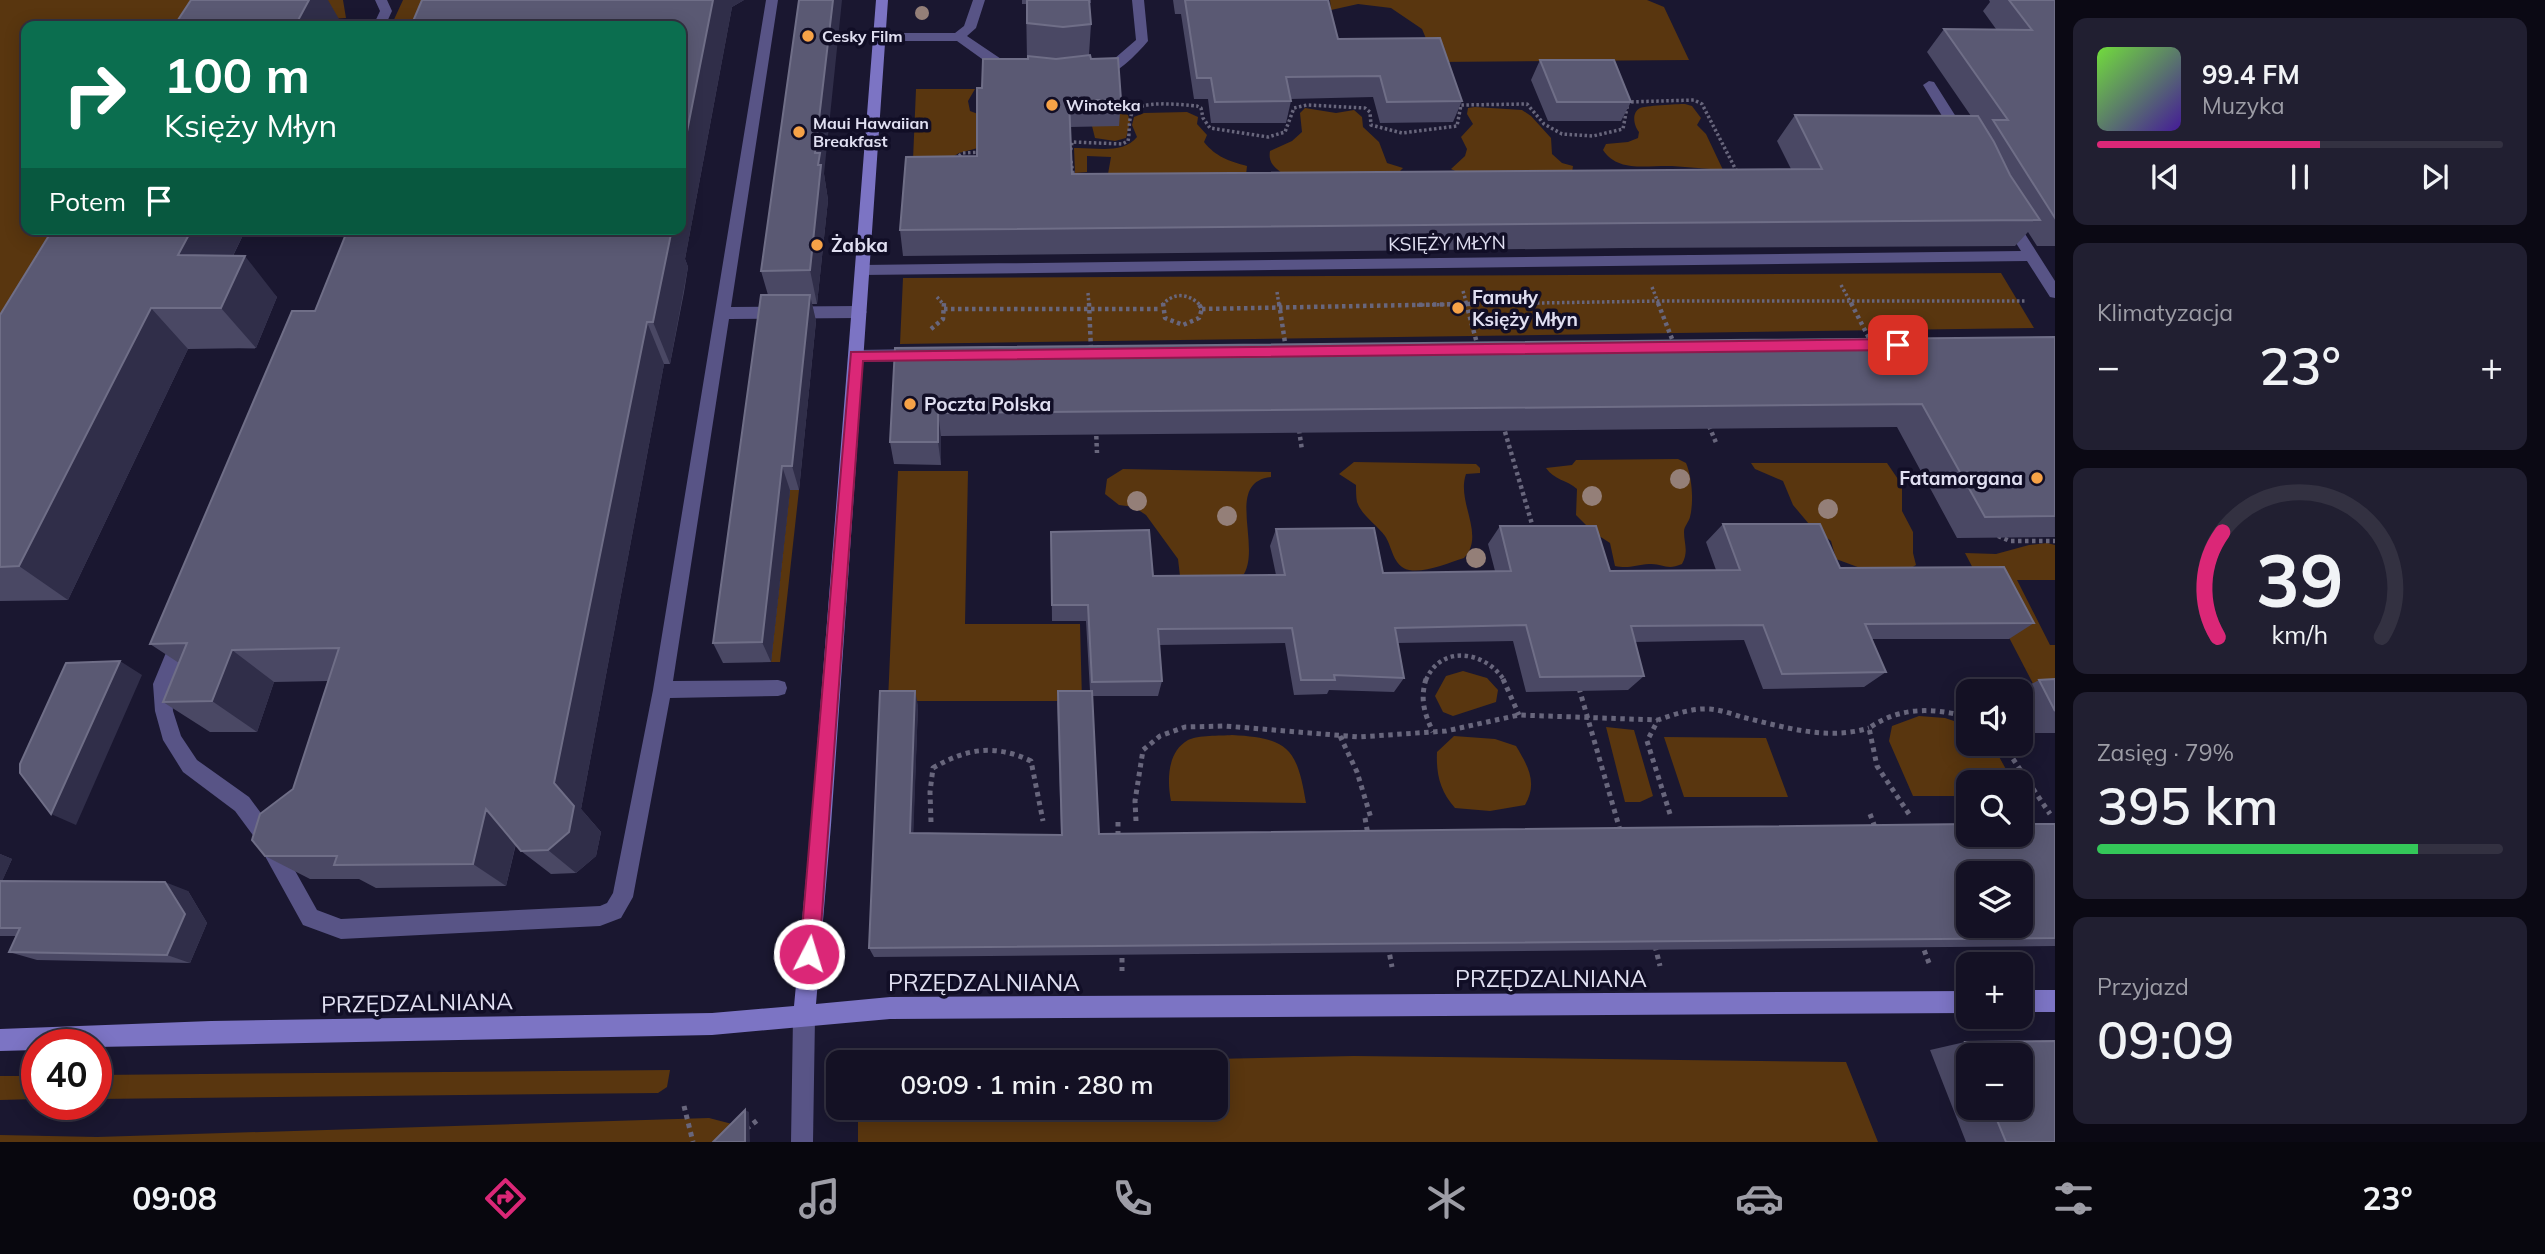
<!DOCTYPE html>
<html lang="pl">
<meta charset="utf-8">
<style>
:root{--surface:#141124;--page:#211f31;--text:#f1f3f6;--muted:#9d9da6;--line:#333141;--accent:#db2777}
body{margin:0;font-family:Mulish,sans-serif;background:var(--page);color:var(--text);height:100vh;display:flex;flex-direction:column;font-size:26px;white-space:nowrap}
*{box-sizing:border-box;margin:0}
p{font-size:23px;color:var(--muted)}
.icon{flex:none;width:38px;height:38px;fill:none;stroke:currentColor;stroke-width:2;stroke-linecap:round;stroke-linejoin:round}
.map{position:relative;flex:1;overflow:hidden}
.details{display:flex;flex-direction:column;gap:18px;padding:18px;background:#0b0914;width:490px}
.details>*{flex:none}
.hud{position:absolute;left:21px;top:21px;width:665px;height:214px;border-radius:14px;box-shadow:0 4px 18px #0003,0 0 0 2px var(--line);background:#0b6e4f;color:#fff;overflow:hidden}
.fabs{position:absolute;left:1956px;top:679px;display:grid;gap:14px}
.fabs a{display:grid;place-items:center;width:77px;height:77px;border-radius:14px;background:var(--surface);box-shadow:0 4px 18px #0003,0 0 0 2px var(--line);font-size:35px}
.speed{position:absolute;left:21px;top:1029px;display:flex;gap:14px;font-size:35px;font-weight:700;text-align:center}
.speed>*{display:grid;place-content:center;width:91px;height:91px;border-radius:50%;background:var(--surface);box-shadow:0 4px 18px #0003,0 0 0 2px var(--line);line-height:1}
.speed .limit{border:10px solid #d22;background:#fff;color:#111}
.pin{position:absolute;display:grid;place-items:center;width:60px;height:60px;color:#fff;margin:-30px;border-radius:14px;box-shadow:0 4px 10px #0006}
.me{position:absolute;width:77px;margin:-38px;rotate:5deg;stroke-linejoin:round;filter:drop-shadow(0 0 5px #0008)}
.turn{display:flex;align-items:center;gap:24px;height:147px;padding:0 28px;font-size:32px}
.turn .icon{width:91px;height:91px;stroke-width:2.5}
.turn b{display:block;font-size:49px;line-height:60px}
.then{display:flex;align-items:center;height:66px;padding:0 28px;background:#0003;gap:14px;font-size:26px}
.big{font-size:52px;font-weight:600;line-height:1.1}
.details .tile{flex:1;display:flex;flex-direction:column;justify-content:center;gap:10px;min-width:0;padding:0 24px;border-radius:14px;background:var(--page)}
.details .dial{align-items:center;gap:0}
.dial svg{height:182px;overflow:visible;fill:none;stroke:var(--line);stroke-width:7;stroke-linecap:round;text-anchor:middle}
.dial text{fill:var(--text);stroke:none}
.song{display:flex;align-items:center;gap:21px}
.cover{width:84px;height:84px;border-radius:10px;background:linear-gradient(135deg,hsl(100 70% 55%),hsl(260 70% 35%))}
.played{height:7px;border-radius:4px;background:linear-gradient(90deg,var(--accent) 55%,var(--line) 55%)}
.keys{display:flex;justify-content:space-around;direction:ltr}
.heat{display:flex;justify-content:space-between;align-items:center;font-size:38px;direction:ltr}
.charge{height:10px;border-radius:5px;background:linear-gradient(90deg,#34c759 79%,var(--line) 0)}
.trip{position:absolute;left:826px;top:1050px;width:402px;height:70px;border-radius:14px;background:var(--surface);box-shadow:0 4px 18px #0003,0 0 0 2px var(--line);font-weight:600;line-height:70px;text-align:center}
.dock{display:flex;height:112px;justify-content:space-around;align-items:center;background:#08070e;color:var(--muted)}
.dock .icon{width:49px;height:49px}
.dock .current{color:var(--accent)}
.dock b{font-size:32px;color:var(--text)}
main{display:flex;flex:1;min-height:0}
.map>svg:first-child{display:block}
</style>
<main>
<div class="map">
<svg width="2055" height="1142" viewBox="0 0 2055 1142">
<rect width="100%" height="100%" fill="#1a1730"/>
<path fill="#59360f" d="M0,0H343L346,18L208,26H26V229H96L0,404Z
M403,0H428L417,26H391Z
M1330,0H1647L1664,7L1689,60L1436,62L1422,29L1391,8L1358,4L1331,10Z
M916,89H975L968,101L970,111L978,114V148L959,153L912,183Z
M1685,104L1692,106L1701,118L1697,125L1706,134L1723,170C1706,169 1689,167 1672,166C1648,165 1618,173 1603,150L1606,144L1628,142L1638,138L1639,132C1634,126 1631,113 1640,108C1643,106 1678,104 1685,104Z
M1475,107L1522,110L1531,116L1551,138L1552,154L1562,163L1573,166L1572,173L1464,175L1451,169L1465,156L1467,149L1461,137L1473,124L1467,114L1468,108Z
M1305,108L1336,113L1354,110L1362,117L1363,127L1379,142L1387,163L1403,168L1397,174L1282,173C1274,167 1268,162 1270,151L1292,141L1302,132L1300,113Z
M1118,111L1128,115L1130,122L1126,138L1115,141L1095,138L1092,126H1119Z
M1187,112L1198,117L1197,124L1207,135L1204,142C1216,157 1229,161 1247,166L1246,175L1108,174L1111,157L1087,156V172L1075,173L1074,148C1093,147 1123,155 1137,137L1132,125L1134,117L1144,113Z
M2001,273L2034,328L900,344L903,278Z
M1678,459L1686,463C1692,477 1694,501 1690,517C1689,522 1684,526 1684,532C1684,544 1689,551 1682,564C1666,571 1663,563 1649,564C1636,565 1628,569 1615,566L1610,543L1593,532L1576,515L1577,489C1567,480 1554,480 1546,468L1572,465L1576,460Z
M1354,462L1476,464L1480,468V473L1466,474C1456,502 1486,535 1464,558C1448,563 1425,573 1409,570C1393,567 1392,546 1385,536C1377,525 1362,516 1357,502C1356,497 1356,490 1356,485L1339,474Z
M1751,463H1887L1902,485V511L1913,532V553L1916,565L1911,568L1863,569L1836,559L1831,541L1809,524L1793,505L1783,481L1755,469Z
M1123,469L1271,472V477C1225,482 1261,545 1244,574L1229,579L1180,576L1178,559L1146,515L1134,507L1119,505L1105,494L1107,479Z
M898,471H968L965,624H1080L1082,701H888Z
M790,490H799L780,662H771Z
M2047,543L2055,545V580H2017L2050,645H2055V697H2040L1965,553L1996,554L2029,545Z
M1463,671L1487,678L1498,690L1496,702L1453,716L1443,712L1435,696L1446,676Z
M1919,716L1945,718L1969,726V744H1992L2013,782H1969V796H1913L1889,741L1892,726Z
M1606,727L1634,730L1653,796L1640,802H1625Z
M1232,735C1288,738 1297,748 1306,803L1171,801C1167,781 1167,752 1188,740C1198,735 1220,736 1232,735Z
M1454,736L1495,739L1516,746C1528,766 1538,783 1525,805L1490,811L1455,808C1440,791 1436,774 1437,752Z
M1664,737L1766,738L1788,797H1684Z
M1354,1056L1846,1062L1878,1142H858V1108H1216V1062H1070Z
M670,1070L667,1087L658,1093L96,1099V1075Z
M0,1076H37V1099L0,1100Z
M709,1118L736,1125L749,1142H0V1135L97,1137Z"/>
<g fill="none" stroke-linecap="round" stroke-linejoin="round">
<path stroke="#68667c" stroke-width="3.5" stroke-dasharray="2.5 2.5" stroke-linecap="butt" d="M1070,155L1072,142L1122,144L1128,141C1130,133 1128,121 1132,113C1139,99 1184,105 1197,106L1201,108L1203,118L1210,128L1268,137L1285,132L1294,108L1307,105L1365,108L1370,112L1371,125L1402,133L1457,126L1461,105L1527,104L1544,124L1562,134L1593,136L1623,129L1628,102L1694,100L1702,104L1737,172
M955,159L963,153L983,152
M1071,161L1074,180
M1841,285L1852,305
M1652,287L1659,305
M1463,291L1467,305
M1277,292L1279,305
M1088,293L1089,305
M937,297L944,305
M1162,305C1173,293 1187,292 1200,305
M1417,305L1657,301H2027"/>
<path stroke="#68667c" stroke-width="4.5" stroke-dasharray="3.5 3.5" stroke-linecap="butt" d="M1089,303L1091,350
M1163,303L1165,318L1183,325L1199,318L1202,309L1198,303
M1279,303L1286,349
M1466,303L1478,347
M1658,303L1674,344
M1851,303L1871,342
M944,309H1161
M1202,309L1517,303
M931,329L943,319L944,303
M1503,425L1534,531
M1709,426L1717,445
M1096,429L1097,453
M1299,430L1302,450
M1998,536L2010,541H2055
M1426,680C1441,644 1485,651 1504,680"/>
<path stroke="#68667c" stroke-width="5" stroke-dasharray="4.5 4.5" stroke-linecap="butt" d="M1426,679C1420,699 1424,713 1433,732
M1503,679L1519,715
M1579,688L1620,830
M1340,736L1357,772L1371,818
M2003,744L2050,814
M1670,814L1647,741L1658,720C1675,714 1692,708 1710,709C1721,710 1732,714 1742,717C1784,727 1827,741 1869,728
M1870,814L1876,830
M1909,814L1877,766L1869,728C1901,706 1933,708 1969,717
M1365,818L1368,835
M1136,821L1135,801L1143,750L1160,736L1185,727L1225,726L1359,737L1446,731L1519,715L1658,720
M931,822L930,792L933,768C967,748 995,744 1031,761L1043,821
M1118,822V838
M1921,942L1929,963
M1388,946L1392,967
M1655,946L1660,966
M1122,949V971
M684,1106L693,1142
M746,1129L759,1119"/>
<path fill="#585486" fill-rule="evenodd" d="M375,0H387L392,11L385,26H373L380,11Z
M766,0H778L731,307L859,306L867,312L859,318L729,319L673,681L778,680L785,682L787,688L785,694L778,696L670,698L633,897L621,918L600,926L341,939L303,925L255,838L235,811L183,772L163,740L155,711L153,684L175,631L181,629L187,631L190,637L171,684L173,711L181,736L197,760L249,797L269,824L317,910L341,919L600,906L607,903L613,893L653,690Z
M973,0H985L976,28L967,36L1013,67V73L996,69L957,41H879L873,37L879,33H955L964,26Z
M1132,0H1144L1148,41C1137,54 1112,81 1093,78V72L1114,59L1136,40Z"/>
<path fill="#585486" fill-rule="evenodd" d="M1929,81L1934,82L1965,131V137H1955L1923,85Z
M2008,214L2013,215L2055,281V298L2050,297L2027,261L862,275L855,270L862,265L2021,251L2001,219Z
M919,349L927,355L919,361L856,362L848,356L856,350Z
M804,1006L812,1009L815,1017L813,1142H791L793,1017L796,1009Z"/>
<path fill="#7c74c4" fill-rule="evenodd" d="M876,0H888L831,825L816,1004L890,997L1969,991V1013L890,1019L712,1035L96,1047V1045H37V1050L0,1051V1029L211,1021L712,1013L794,1006L811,825Z
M2021,990H2055V1012H2021Z"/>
</g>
<g fill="#947f78">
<circle cx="922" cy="13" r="7"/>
<circle cx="1680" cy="479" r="10"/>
<circle cx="1592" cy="496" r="10"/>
<circle cx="1137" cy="501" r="10"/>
<circle cx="1828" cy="509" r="10"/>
<circle cx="1227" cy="516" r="10"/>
<circle cx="1476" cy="558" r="10"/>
</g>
<path fill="#4a4864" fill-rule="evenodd" d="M422,0H744L732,7L685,259L688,267L684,292L670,364H664L581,809L601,832L596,856L576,873L551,874L521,851L516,844L506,886L376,888L359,879H310L265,856L293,789L328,681L274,682L257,732H210L163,702L179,663L150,644L315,311L681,229Z
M1022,0H1091V3H1089L1091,24L1089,55L1121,100L1119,126L1070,127L1072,174L1791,169L1777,141L1795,115L1971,116L1927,52L1944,29H1996L1983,11L1990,2L1989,0H2055V246H2037L2028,232L2015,246L1626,248L903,256L900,230L977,156L982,88L1027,59L1026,4H1022Z
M1173,0H1328L1338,39L1462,101L1453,122L1380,123L1373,97L1290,99L1291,101L1286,123H1211L1208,99H1194L1181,14H1175Z
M1540,60L1631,102L1621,121H1548L1531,80Z
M824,174L828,200L817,304H812L816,321L799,490H790L771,662L723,663L713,643L768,295L761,271Z
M53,229H246L233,256L277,297L256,348L188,349L68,600L0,601V315Z
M2055,337V537L1957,538L1897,427L941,436V465L894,464L890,442L895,348Z
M1723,524L1840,568L2034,623L2009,639H1872L1886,672L1864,687L1763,689L1744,640L1635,642L1644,676L1628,690L1526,692L1513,641L1397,643L1404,678L1394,692L1329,690L1327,694L1294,695L1285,643L1159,645L1162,681L1158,696H1092L1099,834L2055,824V946L874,957L869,948L918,705L913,833L1061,835L1057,704L1058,691H1090L1086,621H1052L1051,532L1153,576L1276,575L1270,546L1276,529L1383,573L1495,571L1488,544L1500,526L1610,571L1716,570L1706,542Z
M2055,679V733H2021V691H2018L2039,680Z
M0,854L12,859L2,881L188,891L207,923L190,963L37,960L9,952L16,936H0Z
M2055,1041V1142H1966L1930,1050L1965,1042ZM1969,1055H2021V1108H1969Z"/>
<path fill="#302e49" d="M309,0H328L343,26H295Z
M713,0H744L732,7L685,259L688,267L670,364L653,322L671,229H681V162Z
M833,0H842L824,174L828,200L817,304L810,270L815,153Z
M192,229H246L213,296L178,255Z
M245,256L277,297L256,348L221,308Z
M810,295L816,321L799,490L792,466Z
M151,308L188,349L68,600L19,566Z
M647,322L664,364L581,809L601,832L596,856L576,873L548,850L554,783Z
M938,413L941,436V465L938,442Z
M782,466L790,490L771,662L762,642Z
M232,650L274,682L257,732L212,701Z
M120,661L142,675L76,825L51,814Z
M915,691L918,705L913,844L910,833Z
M486,809L518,834L506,886L473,864Z
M0,854L12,859L0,886Z
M165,882L188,891L207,923L190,963L167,955Z
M745,1110L749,1112L750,1142H745Z"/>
<path fill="#5a5973" stroke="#6f6e87" stroke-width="2" fill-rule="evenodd" d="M191,0H309L295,26H174Z
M422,0H713L681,162V26H411Z
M799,0H833L815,153H820L818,165H821L810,270L761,271Z
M1027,0H1089L1091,24L1063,27L1027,23Z
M1185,0H1328L1338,39L1440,38L1462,101L1387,102L1380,76L1286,77L1291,101L1215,102L1211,78H1197Z
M2009,0H2055V218L1993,120H2008L1944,29L2032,30Z
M1090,55L1091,59L1118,58L1121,100H1069L1072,174L1822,169L1795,115L1978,116L1994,142L2010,175L2040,220L1641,223L900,230L906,157L977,156V88H982L983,59H1028V56L1056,59Z
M1540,60H1614L1631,102H1557Z
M53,229H192L178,255L245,256L221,308H151L19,566L0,567V315Z
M348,229H672L653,322H647L554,783L574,806L569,832L548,850L521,851L486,809L473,864L334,865L337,856H265L252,840L260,814L293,789L339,648L232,650L212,701L163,702L187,643L150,644L292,311H315Z
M761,295H810L792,466H782L762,642L713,643Z
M2055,337V516L1985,517L1922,404L938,413V442H890L895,348Z
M1723,524H1820L1840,568L2004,567L2034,623L1865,624L1886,672L1782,674L1763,625L1631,626L1644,676L1540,677L1526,625L1395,628L1404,678L1334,675L1335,680H1301L1292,628L1158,629L1162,681L1092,682L1088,605H1052L1051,532L1149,530L1153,576L1285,575L1276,529L1374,528L1383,573L1511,571L1500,526H1596L1610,571L1740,570Z
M120,661L51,814L20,773V764L66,663Z
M2055,679V711L2039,680Z
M880,691H915L910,833L1062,835L1058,691H1092L1099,834L1969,824V835H2021V824H2055V938L869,948ZM1969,873H2021V926H1969Z
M0,881L165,882L185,914L167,955L9,952L20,928H0Z
M2055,1041V1142H2006L1992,1108H2021V1055H1970L1965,1042Z
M745,1110V1142H713Z"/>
<path fill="#db2777" stroke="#8e194d" stroke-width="2" d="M1898,339L1905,345L1898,350L863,361L819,954L816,960L809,963L803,960L800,954L851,352Z"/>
<g fill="#f6a247" stroke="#110e26" stroke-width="2.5">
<circle cx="808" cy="36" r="7"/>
<circle cx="1052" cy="105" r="7"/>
<circle cx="799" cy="132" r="7"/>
<circle cx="817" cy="245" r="7"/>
<circle cx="1458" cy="308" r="7"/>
<circle cx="910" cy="404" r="7"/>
<circle cx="2037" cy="478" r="7"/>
</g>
<g text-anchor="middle" stroke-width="7" stroke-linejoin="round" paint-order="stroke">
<g font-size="16" font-weight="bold" fill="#e0dff1" stroke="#110e26" text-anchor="start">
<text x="822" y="42">Cesky Film</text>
<text x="1066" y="111">Winoteka</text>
<text x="813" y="129">Maui Hawaiian<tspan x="813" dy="18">Breakfast</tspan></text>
</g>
<g font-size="19" fill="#e0dff1" stroke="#110e26">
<text transform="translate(1447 243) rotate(-1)" y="7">KSIĘŻY MŁYN</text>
</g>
<g font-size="19" font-weight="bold" fill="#e0dff1" stroke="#110e26" text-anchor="start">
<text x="831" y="252">Żabka</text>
<text x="1472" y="304">Famuły<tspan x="1472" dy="22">Księży Młyn</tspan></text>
<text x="924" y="411">Poczta Polska</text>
<text x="2023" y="485" text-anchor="end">Fatamorgana</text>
</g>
<g font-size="23" fill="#e0dff1" stroke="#110e26">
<text x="1551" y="987">PRZĘDZALNIANA</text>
<text x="984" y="991">PRZĘDZALNIANA</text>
<text transform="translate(417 1003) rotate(-1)" y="8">PRZĘDZALNIANA</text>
</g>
</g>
</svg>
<div class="fabs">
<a><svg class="icon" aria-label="sound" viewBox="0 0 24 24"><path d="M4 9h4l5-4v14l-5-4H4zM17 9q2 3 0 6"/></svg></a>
<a><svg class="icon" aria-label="search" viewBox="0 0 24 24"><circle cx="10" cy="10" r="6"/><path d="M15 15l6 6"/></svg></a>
<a><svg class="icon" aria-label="layers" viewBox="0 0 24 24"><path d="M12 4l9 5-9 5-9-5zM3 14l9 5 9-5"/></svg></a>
<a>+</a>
<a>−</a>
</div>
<div class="speed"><div class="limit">40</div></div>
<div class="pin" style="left:1898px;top:345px;background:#d93025"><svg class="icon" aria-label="arrive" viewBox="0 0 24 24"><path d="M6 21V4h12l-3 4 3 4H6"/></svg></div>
<svg class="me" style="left:809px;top:954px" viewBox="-20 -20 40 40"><circle r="17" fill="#db2777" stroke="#fff" stroke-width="3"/><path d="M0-11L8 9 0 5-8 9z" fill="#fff"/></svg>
<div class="trip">09:09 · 1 min · 280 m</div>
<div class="hud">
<div class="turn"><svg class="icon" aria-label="right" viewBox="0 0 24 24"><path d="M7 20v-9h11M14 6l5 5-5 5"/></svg><div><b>100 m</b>Księży Młyn</div></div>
<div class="then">Potem<svg class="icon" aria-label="arrive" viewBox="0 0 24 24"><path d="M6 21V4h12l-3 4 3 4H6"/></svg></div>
</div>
</div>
<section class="details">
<div class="tile">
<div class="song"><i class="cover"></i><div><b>99.4 FM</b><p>Muzyka</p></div></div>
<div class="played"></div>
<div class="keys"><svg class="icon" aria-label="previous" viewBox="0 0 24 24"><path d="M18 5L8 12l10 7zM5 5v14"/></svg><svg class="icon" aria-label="pause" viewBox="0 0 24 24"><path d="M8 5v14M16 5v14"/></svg><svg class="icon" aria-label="next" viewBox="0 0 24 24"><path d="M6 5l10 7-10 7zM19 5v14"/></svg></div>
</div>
<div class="tile"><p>Klimatyzacja</p>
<div class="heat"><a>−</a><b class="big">23°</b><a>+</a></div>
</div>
<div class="tile dial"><svg viewBox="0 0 100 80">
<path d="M14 69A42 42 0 1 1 86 69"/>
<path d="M14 69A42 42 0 0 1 16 23" stroke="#db2777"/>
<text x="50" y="56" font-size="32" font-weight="700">39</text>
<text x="50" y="72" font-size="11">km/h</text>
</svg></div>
<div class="tile"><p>Zasięg · 79%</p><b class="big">395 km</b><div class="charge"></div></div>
<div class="tile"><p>Przyjazd</p><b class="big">09:09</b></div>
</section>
</main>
<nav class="dock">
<b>09:08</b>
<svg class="icon current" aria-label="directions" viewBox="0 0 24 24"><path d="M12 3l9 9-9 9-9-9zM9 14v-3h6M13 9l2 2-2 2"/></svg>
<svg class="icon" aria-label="music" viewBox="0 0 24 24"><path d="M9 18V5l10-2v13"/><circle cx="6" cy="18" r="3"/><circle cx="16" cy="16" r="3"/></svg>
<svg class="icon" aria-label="phone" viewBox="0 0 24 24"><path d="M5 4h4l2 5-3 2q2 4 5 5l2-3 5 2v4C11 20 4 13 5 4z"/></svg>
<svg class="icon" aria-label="climate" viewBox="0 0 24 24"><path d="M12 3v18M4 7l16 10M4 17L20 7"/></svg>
<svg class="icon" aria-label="car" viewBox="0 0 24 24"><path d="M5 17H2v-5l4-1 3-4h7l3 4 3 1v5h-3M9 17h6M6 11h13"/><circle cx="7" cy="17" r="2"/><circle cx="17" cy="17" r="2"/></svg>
<svg class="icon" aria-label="filters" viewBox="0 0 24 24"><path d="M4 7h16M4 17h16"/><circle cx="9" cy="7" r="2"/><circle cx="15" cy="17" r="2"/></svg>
<b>23°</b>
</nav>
